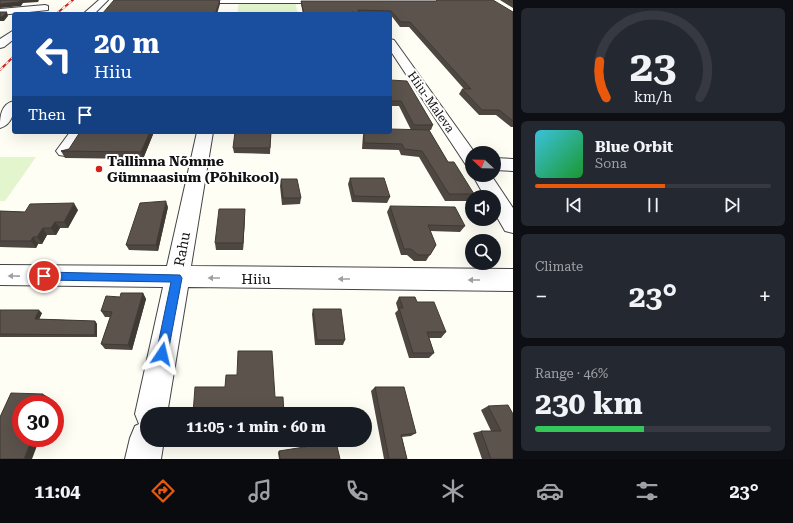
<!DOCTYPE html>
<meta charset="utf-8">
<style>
:root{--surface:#171b24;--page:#242831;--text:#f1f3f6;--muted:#9ea1a6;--line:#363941;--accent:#ea580c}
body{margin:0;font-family:"Roboto Serif",serif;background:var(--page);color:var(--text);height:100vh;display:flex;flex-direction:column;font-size:15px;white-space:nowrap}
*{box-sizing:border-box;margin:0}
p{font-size:13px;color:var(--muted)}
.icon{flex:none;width:22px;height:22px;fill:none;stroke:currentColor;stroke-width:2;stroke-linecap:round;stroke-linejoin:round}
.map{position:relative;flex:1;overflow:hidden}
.drawer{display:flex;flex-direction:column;gap:8px;padding:8px;background:#0d0f14;width:280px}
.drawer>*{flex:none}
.guide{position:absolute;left:12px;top:12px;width:380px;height:122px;border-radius:4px;box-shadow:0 4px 16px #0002;background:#1a4fa0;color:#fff;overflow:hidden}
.needle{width:26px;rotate:292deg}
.tools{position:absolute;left:465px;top:146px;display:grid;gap:8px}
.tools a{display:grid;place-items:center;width:36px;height:36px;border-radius:50%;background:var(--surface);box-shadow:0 4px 16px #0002;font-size:20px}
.speed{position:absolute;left:12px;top:395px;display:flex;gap:8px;font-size:20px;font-weight:700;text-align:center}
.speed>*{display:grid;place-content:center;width:52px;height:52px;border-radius:50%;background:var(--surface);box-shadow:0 4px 16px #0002;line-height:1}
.speed .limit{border:6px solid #d22;background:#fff;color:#111}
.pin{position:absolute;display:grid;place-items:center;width:34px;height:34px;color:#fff;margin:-17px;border:2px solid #fff;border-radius:50%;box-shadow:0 1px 4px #0007}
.me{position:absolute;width:44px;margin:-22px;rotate:10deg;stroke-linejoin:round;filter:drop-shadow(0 0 3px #0008)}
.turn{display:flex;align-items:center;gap:14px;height:84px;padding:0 16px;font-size:18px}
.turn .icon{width:52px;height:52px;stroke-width:2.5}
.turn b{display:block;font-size:28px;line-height:34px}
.then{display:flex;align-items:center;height:38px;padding:0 16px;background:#0003;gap:8px;font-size:15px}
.big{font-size:30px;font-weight:700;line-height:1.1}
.drawer .tile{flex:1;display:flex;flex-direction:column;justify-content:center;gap:6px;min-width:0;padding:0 14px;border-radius:6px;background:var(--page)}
.drawer .dial{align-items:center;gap:0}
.dial svg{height:104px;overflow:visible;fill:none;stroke:var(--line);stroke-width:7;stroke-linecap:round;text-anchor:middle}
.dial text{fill:var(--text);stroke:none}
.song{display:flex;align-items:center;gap:12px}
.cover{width:48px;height:48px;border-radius:6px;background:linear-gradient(135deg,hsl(190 70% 55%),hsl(130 70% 35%))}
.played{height:4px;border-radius:2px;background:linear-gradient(90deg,var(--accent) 55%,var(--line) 55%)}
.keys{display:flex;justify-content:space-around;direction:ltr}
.heat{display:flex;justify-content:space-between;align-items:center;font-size:22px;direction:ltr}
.charge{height:6px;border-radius:3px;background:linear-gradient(90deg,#34c759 46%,var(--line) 0)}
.trip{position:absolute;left:140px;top:407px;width:232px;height:40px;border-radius:20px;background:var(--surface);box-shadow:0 4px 16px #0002;font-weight:700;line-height:40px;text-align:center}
.menu{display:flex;height:64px;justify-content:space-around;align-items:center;background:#090b0e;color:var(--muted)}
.menu .icon{width:28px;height:28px}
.menu .active{color:var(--accent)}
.menu b{font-size:18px;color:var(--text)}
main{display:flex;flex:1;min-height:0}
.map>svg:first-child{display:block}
</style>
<main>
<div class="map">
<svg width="513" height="459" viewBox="0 0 513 459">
<rect width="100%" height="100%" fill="#fffef5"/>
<path fill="#e3f5cc" d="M239,2H295L298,14H237Z
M0,157H36L5,201H0Z"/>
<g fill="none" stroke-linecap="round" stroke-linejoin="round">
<defs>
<path id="minor" d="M99,0H108L94,14H83Z
M147,0H439L435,3H151Z
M45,5L48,6V10L0,15V9Z
M14,30V39L4,47L0,48V39Z
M390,39L394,40L475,153H472V167L466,165L390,50Z
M14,101C14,112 13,124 0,128C0,116 1,104 14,101Z
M70,132H86L71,155L65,156L59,155L56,151Z
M197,132H213L191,266L513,269V291L188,287L167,414H147V440H164L161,459H125L130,438L135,426L139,424L135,414L163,287L0,285V265L167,266Z
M494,158L513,159V171L494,170Z
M472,174L491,175L513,208V233L505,231L494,212V197H485Z"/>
</defs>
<use href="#minor" stroke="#444" stroke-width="2"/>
<use href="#minor" fill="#fff" fill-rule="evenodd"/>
<defs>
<path id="rail" d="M56,14L73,0
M0,70L14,56"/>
</defs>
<use href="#rail" stroke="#cf231a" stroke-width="2"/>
<use href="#rail" stroke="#fff" stroke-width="1.5" stroke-dasharray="4" stroke-linecap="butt"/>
</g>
<path fill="#4e4741" d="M500,0H513V8Z
M301,1H436L513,12V127H511L496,115H479L459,94L462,89H464L409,27H400L390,14H303L301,4Z
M390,80L433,125L431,130H429L448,162L474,194L469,201H445L419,157L401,155L399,150L362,149L363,135L364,132H390L411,130L399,106H390Z
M154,132L143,159L65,158L61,151Z
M271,132L270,154L234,153L233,148Z
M350,178L390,197L387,203L352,202L348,184Z
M281,179L301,198L300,204L282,205L280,186Z
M390,206L465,226L460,232L430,231L436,245L426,261H414L407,255H401L387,212Z
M168,207L158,251L129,250L126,245Z
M78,210L68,228H60L56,235H47L42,244H38L36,248L0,247V211L25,212Z
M245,216L243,250H216L215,243Z
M143,293L146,299L132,350L105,349L101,344L110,317H105L101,311L120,297Z
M399,297L417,302L446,332L441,338H429L434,353L429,358H409L395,313L398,310L396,303Z
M313,309L345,340L343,345H315L312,314Z
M0,310L42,313L39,319L95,321L97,324V337H0Z
M375,387L416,433L411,436L402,437L407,459H384L371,391Z
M488,406L513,414V459H482L473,433L481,431H491L481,410Z
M279,451L340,459H279L278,453Z"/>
<path fill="#403a35" d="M21,0H39L38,2L23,3L21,6L0,8V4Z
M220,0V4L217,14H215Z
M7,12L8,16L4,21H0V17Z
M150,132H154L143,159L141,152Z
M166,201L168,207L158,251L156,245Z
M74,203L78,210L68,228L64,222Z
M245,209V216L243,250V243Z
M55,222L60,228L56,235L51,228Z
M43,228L47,235L42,244L37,237Z
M33,237L38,244L36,248L31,241Z
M143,293L146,299L132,350L128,345Z
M39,310L42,313L38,322L35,319Z
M95,321L97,324V337L95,335Z
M43,394L50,398L47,404H39Z
M32,438H40L32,459H24Z"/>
<path fill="#5b534c" stroke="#403a35" d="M0,0H21L19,2L0,4Z
M114,0H220L215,14H102Z
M437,0H493L513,12V121L499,110H482L462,89H471L410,22H401L391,11L358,10L359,13L352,12L353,14H304L301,1H436Z
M508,0H513V3Z
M0,12H7L2,17H0Z
M390,80L407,81L433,125H414L401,101H390Z
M390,129L429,130L448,162H454L474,194H449L422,151L404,149L402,144L364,143V132H390Z
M80,132H150L141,152L61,151L69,149Z
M235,132H271L270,148H233Z
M350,178H384L390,197L354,196Z
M281,179H297L301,198H283Z
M166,201L156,245H126L140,203Z
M74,203L64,222H55L51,228H43L37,237H33L31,241H0V211L25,212L30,204Z
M390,206L455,207L465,226L428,225L436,245L430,255H418L411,249H404Z
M219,209H245L243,243H215Z
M121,293H143L128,345L101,344L112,312L101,311L106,296L120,297Z
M399,297H415L417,302H434L446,332H427L434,353H413L399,308H403Z
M313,309H341L345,340H317Z
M0,310H39L35,319L95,321V335L0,334Z
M238,351H272L275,397H283L284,414H193L195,387H225L226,375H237Z
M375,387H404L416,433L401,435L407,459H389Z
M11,393L43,394L39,404H21V438H32L24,459H0V417Z
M508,405L513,414V459H491L481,431H501L488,406Z
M336,442L340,459H280L279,451Z"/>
<defs><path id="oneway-solid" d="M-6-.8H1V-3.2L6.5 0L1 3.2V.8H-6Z"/></defs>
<g fill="#a0a0a0">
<use href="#oneway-solid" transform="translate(14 276) rotate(-179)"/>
<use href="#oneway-solid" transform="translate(214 278) rotate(-180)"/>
<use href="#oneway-solid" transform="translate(344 279) rotate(-180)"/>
<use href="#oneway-solid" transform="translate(474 280) rotate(-180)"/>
</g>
<path fill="#1a73e8" stroke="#114b97" d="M44,272L180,275L182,278L167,358L162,360L158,358L156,354L171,282L44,280L39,276Z"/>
<circle fill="#cf231a" stroke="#fff" stroke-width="1.5" cx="99" cy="169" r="4"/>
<g text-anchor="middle" stroke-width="4" stroke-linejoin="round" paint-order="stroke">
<g font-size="12" fill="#111" stroke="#fff">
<text transform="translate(431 102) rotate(55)" y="4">Hiiu-Maleva</text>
</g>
<g font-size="14" font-weight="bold" fill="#111" stroke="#fff" text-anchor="start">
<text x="107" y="166">Tallinna Nõmme<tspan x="107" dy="16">Gümnaasium (Põhikool)</tspan></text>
</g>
<g font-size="14" fill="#111" stroke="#fff">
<text transform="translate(182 249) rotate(-79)" y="5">Rahu</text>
<text x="256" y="284">Hiiu</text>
</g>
</g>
</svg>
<div class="tools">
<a><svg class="needle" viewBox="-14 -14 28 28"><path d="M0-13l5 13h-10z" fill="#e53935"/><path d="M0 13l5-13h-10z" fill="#9ea1a6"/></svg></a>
<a><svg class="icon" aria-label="sound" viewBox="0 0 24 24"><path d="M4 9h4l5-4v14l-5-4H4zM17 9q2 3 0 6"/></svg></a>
<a><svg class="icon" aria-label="search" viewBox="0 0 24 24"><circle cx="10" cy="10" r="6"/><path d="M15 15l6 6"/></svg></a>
</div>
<div class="speed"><div class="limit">30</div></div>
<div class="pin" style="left:44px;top:276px;background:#d93025"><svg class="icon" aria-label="arrive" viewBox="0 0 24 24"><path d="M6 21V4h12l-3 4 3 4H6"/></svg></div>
<svg class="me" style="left:162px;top:354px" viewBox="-20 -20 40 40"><path d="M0-17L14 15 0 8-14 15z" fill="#1a73e8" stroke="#fff" stroke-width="4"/></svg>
<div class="trip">11:05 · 1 min · 60 m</div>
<div class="guide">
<div class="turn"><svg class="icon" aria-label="left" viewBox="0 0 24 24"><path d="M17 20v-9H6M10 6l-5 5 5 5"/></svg><div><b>20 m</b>Hiiu</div></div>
<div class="then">Then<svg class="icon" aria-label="arrive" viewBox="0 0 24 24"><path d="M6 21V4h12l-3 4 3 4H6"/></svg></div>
</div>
</div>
<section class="drawer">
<div class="tile dial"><svg viewBox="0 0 100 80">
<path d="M14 69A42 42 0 1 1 86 69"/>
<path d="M14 69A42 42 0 0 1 9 41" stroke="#ea580c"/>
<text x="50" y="56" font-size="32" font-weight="700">23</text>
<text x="50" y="72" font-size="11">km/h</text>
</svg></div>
<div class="tile">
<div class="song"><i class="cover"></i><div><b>Blue Orbit</b><p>Sona</p></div></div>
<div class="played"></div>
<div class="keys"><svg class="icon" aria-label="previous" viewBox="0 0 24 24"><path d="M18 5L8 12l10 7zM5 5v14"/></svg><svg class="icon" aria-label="pause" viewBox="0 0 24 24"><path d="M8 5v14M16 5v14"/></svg><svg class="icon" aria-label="next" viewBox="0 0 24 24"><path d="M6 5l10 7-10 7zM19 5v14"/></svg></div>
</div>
<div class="tile"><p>Climate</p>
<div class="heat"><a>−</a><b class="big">23°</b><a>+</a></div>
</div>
<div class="tile"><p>Range · 46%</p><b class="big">230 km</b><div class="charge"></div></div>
</section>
</main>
<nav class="menu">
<b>11:04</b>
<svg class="icon active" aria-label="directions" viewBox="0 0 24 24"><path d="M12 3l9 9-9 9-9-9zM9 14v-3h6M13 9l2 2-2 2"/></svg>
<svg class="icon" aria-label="music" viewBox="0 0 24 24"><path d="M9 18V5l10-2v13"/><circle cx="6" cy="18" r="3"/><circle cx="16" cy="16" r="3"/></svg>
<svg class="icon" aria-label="phone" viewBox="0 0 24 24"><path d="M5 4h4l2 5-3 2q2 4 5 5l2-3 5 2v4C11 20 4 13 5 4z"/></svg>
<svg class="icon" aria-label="climate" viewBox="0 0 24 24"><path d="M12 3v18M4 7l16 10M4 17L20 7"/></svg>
<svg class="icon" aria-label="car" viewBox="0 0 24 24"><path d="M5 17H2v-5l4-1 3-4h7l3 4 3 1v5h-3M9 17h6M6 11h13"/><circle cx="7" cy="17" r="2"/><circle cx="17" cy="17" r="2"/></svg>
<svg class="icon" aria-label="filters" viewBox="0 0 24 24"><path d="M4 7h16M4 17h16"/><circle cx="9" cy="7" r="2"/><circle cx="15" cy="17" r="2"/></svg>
<b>23°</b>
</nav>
